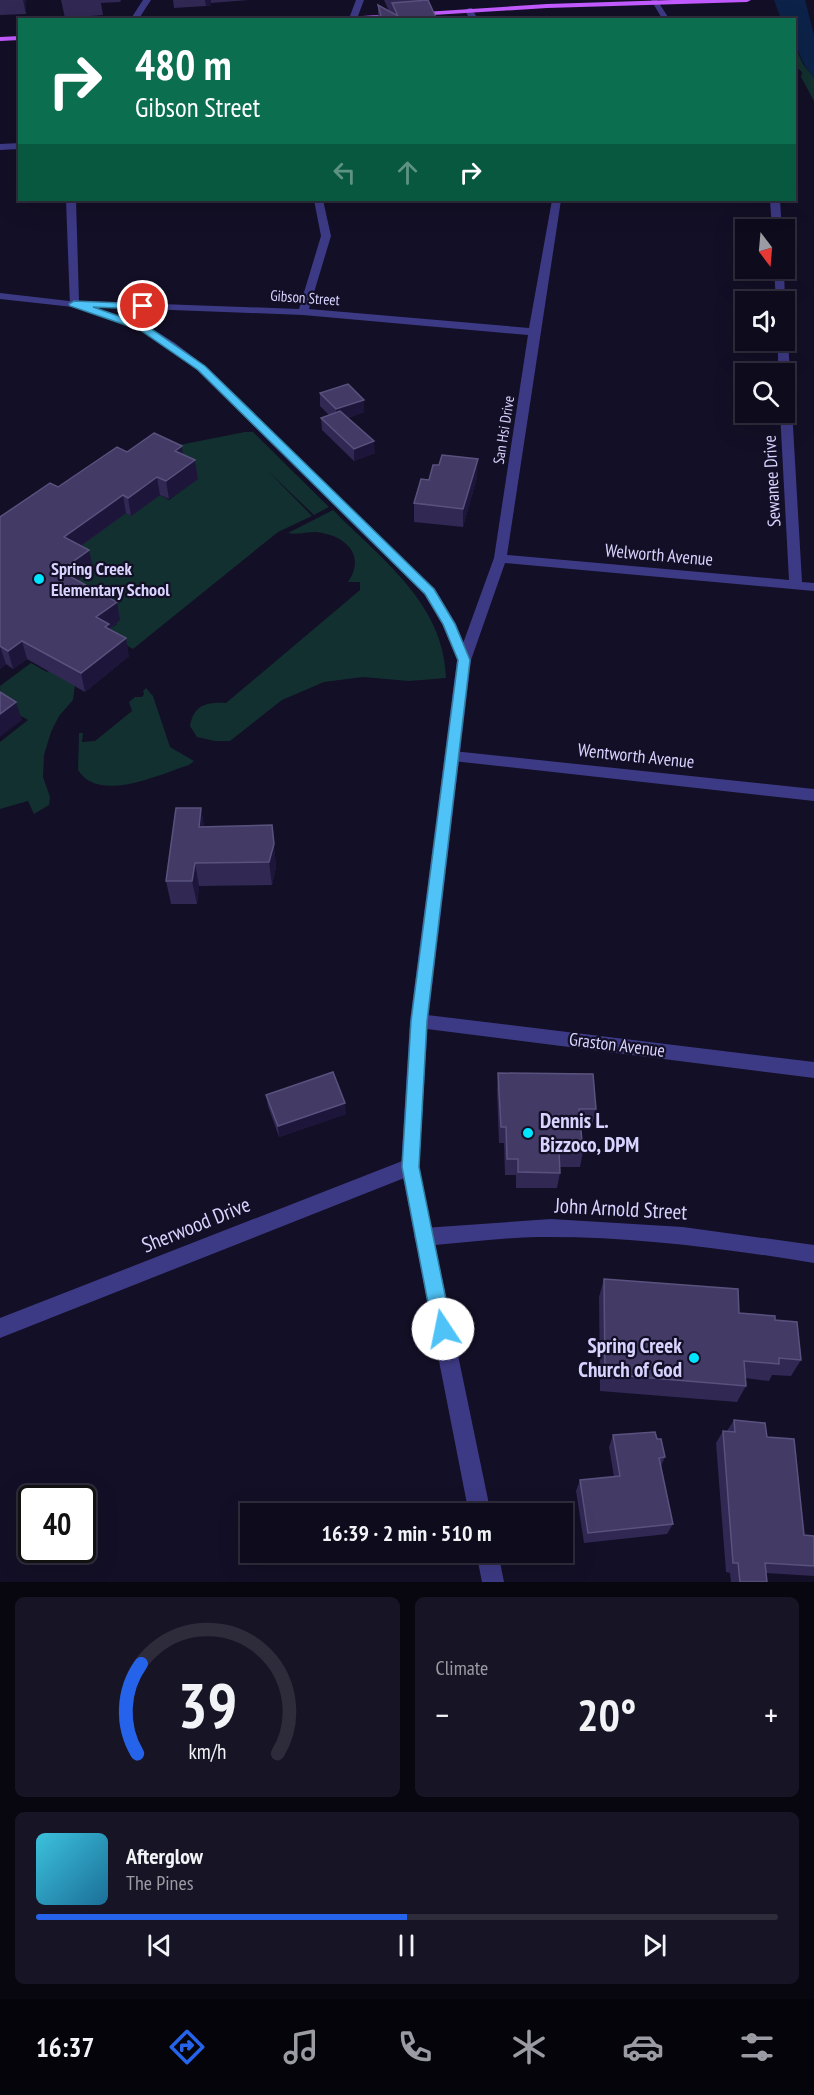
<!DOCTYPE html>
<meta charset="utf-8">
<style>
:root{--surface:#0e0b1c;--page:#171425;--text:#f1f3f6;--muted:#9b9ba3;--line:#2e2b3b;--accent:#2563eb}
body{margin:0;font-family:"PT Sans Narrow",sans-serif;background:var(--page);color:var(--text);height:100vh;display:flex;flex-direction:column;font-size:22px;white-space:nowrap}
*{box-sizing:border-box;margin:0}
p{font-size:20px;color:var(--muted)}
.icon{flex:none;width:33px;height:33px;fill:none;stroke:currentColor;stroke-width:2;stroke-linecap:round;stroke-linejoin:round}
.map{position:relative;height:1582px;overflow:hidden}
.panel{display:flex;flex-direction:column;gap:15px;padding:15px;background:#08060f;flex:1}
.panel>*{flex:none}
.guide{position:absolute;left:18px;top:18px;width:778px;height:183px;border-radius:0px;box-shadow:0 6px 24px #0002,0 0 0 2px var(--line);background:#0b6e4f;color:#fff;overflow:hidden}
.needle{width:39px;rotate:164deg}
.tools{position:absolute;left:735px;top:219px;display:grid;gap:12px}
.tools a{display:grid;place-items:center;width:60px;height:60px;border-radius:0px;background:var(--surface);box-shadow:0 6px 24px #0002,0 0 0 2px var(--line);font-size:30px}
.speed{position:absolute;left:18px;top:1485px;display:flex;gap:12px;font-size:30px;font-weight:700;text-align:center}
.speed>*{display:grid;place-content:center;width:78px;height:78px;border-radius:50%;background:var(--surface);box-shadow:0 6px 24px #0002,0 0 0 2px var(--line);line-height:1}
.speed .limit{border:3px solid #111;border-radius:9px;background:#fff;color:#111}
.pin{position:absolute;display:grid;place-items:center;width:51px;height:51px;color:#fff;margin:-26px;border:3px solid #fff;border-radius:50%;box-shadow:0 2px 6px #0007}
.me{position:absolute;width:66px;margin:-33px;rotate:349deg;stroke-linejoin:round;filter:drop-shadow(0 0 4px #0008)}
.turn{display:flex;align-items:center;gap:21px;height:126px;padding:0 18px;font-size:27px}
.turn .icon{width:78px;height:78px;stroke-width:2.5}
.turn b{display:block;font-size:42px;line-height:51px}
.lanes{display:flex;align-items:center;height:57px;padding:0 18px;background:#0003;justify-content:center;gap:30px;direction:ltr}
.lanes .off{opacity:.35}
.big{font-size:45px;font-weight:700;line-height:1.1}
.panel .card{flex:1;display:flex;flex-direction:column;justify-content:center;gap:9px;min-width:0;padding:0 21px;border-radius:9px;background:var(--page)}
.panel .dial{align-items:center;gap:0}
.dial svg{height:156px;overflow:visible;fill:none;stroke:var(--line);stroke-width:7;stroke-linecap:round;text-anchor:middle}
.dial text{fill:var(--text);stroke:none}
.song{display:flex;align-items:center;gap:18px}
.cover{width:72px;height:72px;border-radius:9px;background:linear-gradient(135deg,hsl(190 70% 55%),hsl(200 70% 35%))}
.played{height:6px;border-radius:3px;background:linear-gradient(90deg,var(--accent) 50%,var(--line) 50%)}
.keys{display:flex;justify-content:space-around;direction:ltr}
.heat{display:flex;justify-content:space-between;align-items:center;font-size:33px;direction:ltr}
.panel .tiles{flex:1;display:grid;gap:15px;grid-template-columns:1fr 1fr}
.card:last-child{grid-column:span 2}
.trip{position:absolute;left:240px;top:1503px;width:333px;height:60px;border-radius:0px;background:var(--surface);box-shadow:0 6px 24px #0002,0 0 0 2px var(--line);font-weight:700;line-height:60px;text-align:center}
.dock{display:flex;height:96px;justify-content:space-around;align-items:center;background:#06040b;color:var(--muted)}
.dock .icon{width:42px;height:42px}
.dock .selected{color:var(--accent)}
.dock b{font-size:27px;color:var(--text)}
.map>svg:first-child{display:block}
</style>
<div class="map">
<svg width="814" height="1582" viewBox="0 0 814 1582">
<rect width="100%" height="100%" fill="#130f26"/>
<path fill="#12302f" d="M795,47L803,64L814,78V101L801,77L802,72L795,66Z
M245,432H253L329,507L314,515L268,471L312,516L278,532L133,649L105,633L117,624L116,617L65,589L93,569L68,555L126,513L131,516L160,495L169,500L198,479L178,469L164,448Z
M333,510C381,559 444,603 446,678L409,681L363,677L324,682L282,700L230,741H215L197,737L190,726C194,705 206,702 226,703L360,590V582H348C367,554 344,535 316,532C307,532 296,535 288,533Z
M31,663L47,672L52,668L75,684L73,700L59,716L51,732L44,755L43,777L50,797L49,805L34,814L28,801L0,809V742L28,720C13,711 0,706 0,686Z
M146,688L153,696L170,747L194,761L189,765C160,774 99,804 78,770L79,733H83L82,742L95,741L132,711L129,702L135,697H142L144,694L143,691Z"/>
<path fill="#0c2248" d="M774,0H805L814,35V78C797,56 795,46 795,20L781,19Z"/>
<g fill="none" stroke-linecap="round" stroke-linejoin="round">
<path fill="#3d3a85" fill-rule="evenodd" d="M143,0H151L138,20H130Z
M356,0H364L358,16L354,18L350,16Z
M651,0H657L670,20H663Z
M469,8H472L478,20H470L465,10Z
M20,143V149L0,150V144Z
M66,200H76L79,301L299,309L321,236L314,200H323L331,236L309,309L529,328L552,200H561L507,555L789,580L780,412H784V374H778V340H784V337L788,340L802,582L814,583V591L505,563L471,660L469,663H459L457,660L494,558L528,335L303,315L70,306Z
M770,200H780L782,230H772Z
M774,268H784L785,304L784,302H776Z
M453,751L814,789V801L453,761L448,760L446,756L448,752Z
M419,1014L814,1062V1078L419,1028L413,1026L410,1021L413,1016Z
M410,1158L417,1161L419,1167L417,1173L0,1338V1318Z
M551,1219L683,1227L814,1245V1263C723,1248 630,1236 538,1237C500,1238 462,1243 424,1246L417,1244L414,1237L417,1230L424,1228Z"/>
<path fill="#3d3a85" fill-rule="evenodd" d="M0,293L78,302L148,326L175,343L205,366L435,589L456,624L471,660L428,1021L419,1167L491,1514H469L401,1167L410,1021L457,660L442,624L425,595L197,370L167,347L140,330L73,307L0,299Z
M476,1552H498L504,1582H482Z"/>
<path fill="#c25bff" fill-rule="evenodd" d="M672,0H751L747,2L547,8L352,20H300L547,4Z
M20,36V40L0,41V37Z"/>
</g>
<path fill="#312854" d="M0,0H26V14L0,15Z
M61,0H121L120,2L101,3L103,15L65,18Z
M173,0H249L211,3V5L206,6L174,8Z
M384,0H424L437,20L378,16V5L389,11Z
M320,393L364,400V412L348,418L375,453L354,461L322,430L321,418L329,415L320,406Z
M127,452L183,455L195,460L198,479L169,499L160,495L131,516L126,513L81,546L93,568L77,580L117,602L120,620L110,629L129,656L85,692L27,659L13,669L6,664L0,669V517Z
M477,477L463,527L414,522V503L429,480Z
M201,808L204,827L272,825L276,867L272,885L199,886L197,904H171L166,881Z
M498,1073L596,1109L592,1125H581L583,1152L580,1167H560V1173L557,1188H516V1175H505L504,1143H499L497,1090Z
M266,1095L346,1114L279,1137L268,1106Z
M604,1279L739,1313L775,1320L801,1360L791,1376L772,1375L769,1381L745,1378L746,1386L737,1402L600,1391L599,1297Z
M734,1420L767,1437L804,1535L814,1536V1576L766,1573L767,1582H731L730,1573L726,1572L716,1443L723,1431H727Z
M613,1435L657,1439L665,1457L661,1466L673,1524L667,1534L584,1543L576,1491L580,1480L614,1477L609,1447Z"/>
<path fill="#1d163a" d="M23,0H26V14Z
M205,0H211V5L206,6Z
M364,400V412L336,422V409Z
M374,441L375,453L354,461V449Z
M182,446L184,464L175,451Z
M478,459L477,477L463,527V509Z
M195,460L198,479L169,499L166,481Z
M157,477L160,495L131,516L128,498Z
M123,495L126,513L68,555L64,537Z
M89,550L93,568L64,589L60,571Z
M117,602L120,620L110,628L113,642L96,617Z
M126,638L129,656L85,692L81,673Z
M22,641L27,659L13,669L8,651Z
M0,646L6,664L0,669Z
M16,702L22,720L0,737V714Z
M201,808L205,832L199,827Z
M274,844L276,867L272,885L269,862Z
M195,863L199,886L197,904L192,881Z
M345,1103L346,1114L279,1137L278,1126Z"/>
<path fill="#433a66" stroke="#5a527e" stroke-width="1.5" d="M428,0L437,20H317L381,16L378,5L398,16L392,3Z
M348,384L364,400L336,409L320,393Z
M340,411L374,441L354,449L321,418Z
M154,433L182,446L175,451L195,460L166,481L157,477L128,498L123,495L64,537L89,550L60,571L117,602L96,617L109,624L105,627L126,638L81,673L22,641L8,651L0,646V517L50,483L58,487L117,447L127,452Z
M442,455L478,459L463,509L414,503L421,479L429,480L433,465H439Z
M0,692L16,702L0,714Z
M176,808H201L199,827L272,825L274,844L269,862L195,863L192,881H166Z
M333,1072L345,1103L278,1126L266,1095Z
M498,1073L593,1074L596,1109H579L583,1152H559L560,1173L518,1172V1159H507L506,1127H501Z
M604,1279L738,1289L739,1313L775,1316V1320L797,1322L801,1360L779,1358V1364L744,1361L746,1386L605,1374Z
M734,1420L765,1423L767,1437L794,1439L804,1535L814,1536V1566L765,1563L767,1582H740L738,1563H733L723,1431L735,1432Z
M655,1432L657,1439H661L665,1457L659,1458L673,1524L588,1533L580,1480L620,1476L613,1435Z"/>
<path fill="#4fc3f7" stroke="#337fa1" stroke-width="1.5" d="M74,301L146,304V308L143,309L93,307L147,326L205,366L434,589L455,624L470,660L427,1021L419,1167L452,1329L449,1335L443,1338L436,1335L433,1329L402,1167L411,1021L458,660L443,624L425,594L198,370L140,330L70,306L69,304Z"/>
<g fill="#00e5ff" stroke="#130f26" stroke-width="2">
<circle cx="39" cy="579" r="6"/>
<circle cx="528" cy="1133" r="6"/>
<circle cx="694" cy="1358" r="6"/>
</g>
<g text-anchor="middle" stroke-width="4.5" stroke-linejoin="round" paint-order="stroke">
<g font-size="15" fill="#d9d4ff" stroke="#130f26">
<text transform="translate(305 298) rotate(4)" y="5">Gibson Street</text>
<text transform="translate(504 430) rotate(-81)" y="5">San Hsi Drive</text>
</g>
<g font-size="18" fill="#d9d4ff" stroke="#130f26">
<text transform="translate(772 481) rotate(-93)" y="6">Sewanee Drive</text>
<text transform="translate(659 555) rotate(5)" y="6">Welworth Avenue</text>
<text transform="translate(636 756) rotate(6)" y="6">Wentworth Avenue</text>
<text transform="translate(617 1045) rotate(7)" y="6">Graston Avenue</text>
</g>
<g font-size="18" font-weight="bold" fill="#d9d4ff" stroke="#130f26" text-anchor="start">
<text x="51" y="575">Spring Creek<tspan x="51" dy="21">Elementary School</tspan></text>
</g>
<g font-size="21" font-weight="bold" fill="#d9d4ff" stroke="#130f26" text-anchor="start">
<text x="540" y="1128">Dennis L.<tspan x="540" dy="24">Bizzoco, DPM</tspan></text>
<text x="682" y="1353" text-anchor="end">Spring Creek<tspan x="682" dy="24">Church of God</tspan></text>
</g>
<g font-size="21" fill="#d9d4ff" stroke="#130f26">
<text transform="translate(621 1209) rotate(3)" y="7">John Arnold Street</text>
<text transform="translate(196 1225) rotate(-22)" y="7">Sherwood Drive</text>
</g>
</g>
</svg>
<div class="tools">
<a><svg class="needle" viewBox="-14 -14 28 28"><path d="M0-13l5 13h-10z" fill="#e53935"/><path d="M0 13l5-13h-10z" fill="#9b9ba3"/></svg></a>
<a><svg class="icon" aria-label="sound" viewBox="0 0 24 24"><path d="M4 9h4l5-4v14l-5-4H4zM17 9q2 3 0 6"/></svg></a>
<a><svg class="icon" aria-label="search" viewBox="0 0 24 24"><circle cx="10" cy="10" r="6"/><path d="M15 15l6 6"/></svg></a>
</div>
<div class="speed"><div class="limit">40</div></div>
<div class="pin" style="left:143px;top:306px;background:#d93025"><svg class="icon" aria-label="arrive" viewBox="0 0 24 24"><path d="M6 21V4h12l-3 4 3 4H6"/></svg></div>
<svg class="me" style="left:443px;top:1329px" viewBox="-20 -20 40 40"><circle r="19" fill="#fff"/><path d="M0-13L10 11 0 6-10 11z" fill="#4fc3f7"/></svg>
<div class="trip">16:39 · 2 min · 510 m</div>
<div class="guide">
<div class="turn"><svg class="icon" aria-label="right" viewBox="0 0 24 24"><path d="M7 20v-9h11M14 6l5 5-5 5"/></svg><div><b>480 m</b>Gibson Street</div></div>
<div class="lanes"><svg class="icon off" aria-label="left" viewBox="0 0 24 24"><path d="M17 20v-9H6M10 6l-5 5 5 5"/></svg><svg class="icon off" aria-label="ahead" viewBox="0 0 24 24"><path d="M12 20V5M6 11l6-6 6 6"/></svg><svg class="icon" aria-label="right" viewBox="0 0 24 24"><path d="M7 20v-9h11M14 6l5 5-5 5"/></svg></div>
</div>
</div>
<section class="panel">
<div class="tiles">
<div class="card dial"><svg viewBox="0 0 100 80">
<path d="M14 69A42 42 0 1 1 86 69"/>
<path d="M14 69A42 42 0 0 1 16 23" stroke="#2563eb"/>
<text x="50" y="56" font-size="32" font-weight="700">39</text>
<text x="50" y="72" font-size="11">km/h</text>
</svg></div>
<div class="card"><p>Climate</p>
<div class="heat"><a>−</a><b class="big">20°</b><a>+</a></div>
</div>
<div class="card">
<div class="song"><i class="cover"></i><div><b>Afterglow</b><p>The Pines</p></div></div>
<div class="played"></div>
<div class="keys"><svg class="icon" aria-label="previous" viewBox="0 0 24 24"><path d="M18 5L8 12l10 7zM5 5v14"/></svg><svg class="icon" aria-label="pause" viewBox="0 0 24 24"><path d="M8 5v14M16 5v14"/></svg><svg class="icon" aria-label="next" viewBox="0 0 24 24"><path d="M6 5l10 7-10 7zM19 5v14"/></svg></div>
</div>
</div>
</section>
<nav class="dock">
<b>16:37</b>
<svg class="icon selected" aria-label="directions" viewBox="0 0 24 24"><path d="M12 3l9 9-9 9-9-9zM9 14v-3h6M13 9l2 2-2 2"/></svg>
<svg class="icon" aria-label="music" viewBox="0 0 24 24"><path d="M9 18V5l10-2v13"/><circle cx="6" cy="18" r="3"/><circle cx="16" cy="16" r="3"/></svg>
<svg class="icon" aria-label="phone" viewBox="0 0 24 24"><path d="M5 4h4l2 5-3 2q2 4 5 5l2-3 5 2v4C11 20 4 13 5 4z"/></svg>
<svg class="icon" aria-label="climate" viewBox="0 0 24 24"><path d="M12 3v18M4 7l16 10M4 17L20 7"/></svg>
<svg class="icon" aria-label="car" viewBox="0 0 24 24"><path d="M5 17H2v-5l4-1 3-4h7l3 4 3 1v5h-3M9 17h6M6 11h13"/><circle cx="7" cy="17" r="2"/><circle cx="17" cy="17" r="2"/></svg>
<svg class="icon" aria-label="filters" viewBox="0 0 24 24"><path d="M4 7h16M4 17h16"/><circle cx="9" cy="7" r="2"/><circle cx="15" cy="17" r="2"/></svg>
</nav>
